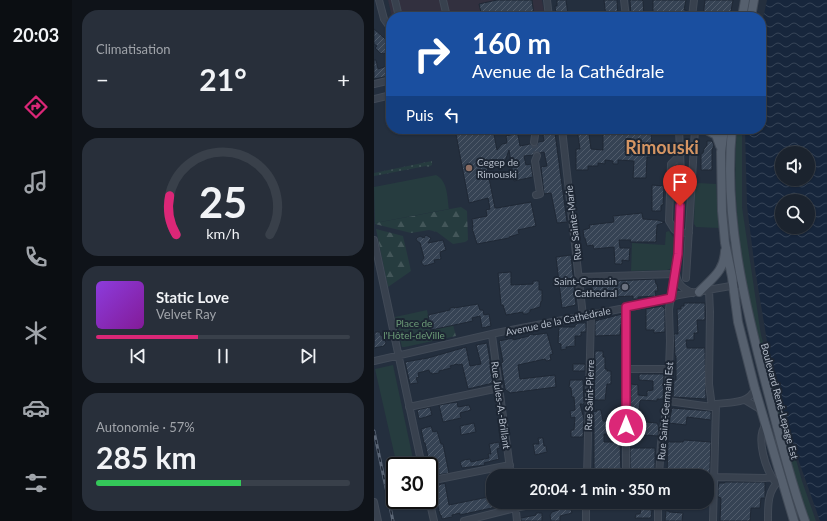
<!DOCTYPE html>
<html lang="fr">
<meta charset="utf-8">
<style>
:root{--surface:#1b232e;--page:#282f3a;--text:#f1f3f6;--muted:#a0a4aa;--line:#39404a;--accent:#db2777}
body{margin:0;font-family:Lato,sans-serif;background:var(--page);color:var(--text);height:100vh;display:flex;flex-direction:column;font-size:15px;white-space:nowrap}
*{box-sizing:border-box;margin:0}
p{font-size:13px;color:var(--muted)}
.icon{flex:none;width:22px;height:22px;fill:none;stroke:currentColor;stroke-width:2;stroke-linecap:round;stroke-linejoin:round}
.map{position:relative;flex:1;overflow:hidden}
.sheet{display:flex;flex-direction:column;gap:10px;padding:10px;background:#0f1319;width:302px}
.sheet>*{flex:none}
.guide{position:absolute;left:12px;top:12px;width:380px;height:122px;border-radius:16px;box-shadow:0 1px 3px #0004,0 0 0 1px var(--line);background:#1a4fa0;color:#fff;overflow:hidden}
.tools{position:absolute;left:401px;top:146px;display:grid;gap:8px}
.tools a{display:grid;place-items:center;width:40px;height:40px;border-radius:50%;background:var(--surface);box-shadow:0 1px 3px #0004,0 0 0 1px var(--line);font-size:20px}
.speed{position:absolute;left:12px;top:457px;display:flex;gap:8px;font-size:20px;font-weight:700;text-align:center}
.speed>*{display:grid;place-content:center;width:52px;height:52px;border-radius:50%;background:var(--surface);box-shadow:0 1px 3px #0004,0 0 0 1px var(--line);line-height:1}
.speed .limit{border:2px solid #111;border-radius:6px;background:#fff;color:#111}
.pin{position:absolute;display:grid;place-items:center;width:34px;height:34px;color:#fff;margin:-41px -17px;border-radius:50% 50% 50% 0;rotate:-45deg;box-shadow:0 0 4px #0007}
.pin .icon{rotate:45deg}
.me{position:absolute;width:44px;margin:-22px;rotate:0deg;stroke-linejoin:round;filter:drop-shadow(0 0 3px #0008)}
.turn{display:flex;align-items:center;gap:14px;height:84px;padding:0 20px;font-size:18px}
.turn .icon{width:52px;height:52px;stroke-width:2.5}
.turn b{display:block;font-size:28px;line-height:34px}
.then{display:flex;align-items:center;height:38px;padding:0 20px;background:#0003;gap:8px;font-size:15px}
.big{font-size:30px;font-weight:700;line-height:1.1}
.sheet .widget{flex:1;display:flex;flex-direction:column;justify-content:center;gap:6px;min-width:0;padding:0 14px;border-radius:16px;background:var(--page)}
.sheet .dial{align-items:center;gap:0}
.dial svg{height:104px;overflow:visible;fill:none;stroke:var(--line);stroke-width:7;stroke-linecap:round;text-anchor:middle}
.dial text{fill:var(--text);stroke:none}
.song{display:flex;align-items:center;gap:12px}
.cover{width:48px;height:48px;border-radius:6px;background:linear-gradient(135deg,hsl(270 70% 55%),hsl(290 70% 35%))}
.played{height:4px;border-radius:2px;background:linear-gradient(90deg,var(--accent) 40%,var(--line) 40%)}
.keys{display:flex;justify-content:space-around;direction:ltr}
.heat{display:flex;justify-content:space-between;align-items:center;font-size:22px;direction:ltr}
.charge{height:6px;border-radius:3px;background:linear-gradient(90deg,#34c759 57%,var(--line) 0)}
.trip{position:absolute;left:112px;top:469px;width:228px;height:40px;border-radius:16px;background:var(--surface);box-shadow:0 1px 3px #0004,0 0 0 1px var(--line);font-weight:700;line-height:40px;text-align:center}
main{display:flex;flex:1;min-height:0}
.dock{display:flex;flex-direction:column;width:72px;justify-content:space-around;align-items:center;background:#0b0e12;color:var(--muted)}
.dock .icon{width:28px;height:28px}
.dock .current{color:var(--accent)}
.dock b{font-size:18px;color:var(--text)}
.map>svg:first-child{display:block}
</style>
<main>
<nav class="dock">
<b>20:03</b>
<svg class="icon current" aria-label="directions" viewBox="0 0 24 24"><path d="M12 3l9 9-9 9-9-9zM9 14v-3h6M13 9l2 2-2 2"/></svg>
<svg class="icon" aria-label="music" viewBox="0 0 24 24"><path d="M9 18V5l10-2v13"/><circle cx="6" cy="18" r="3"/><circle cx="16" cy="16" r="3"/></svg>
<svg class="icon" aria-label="phone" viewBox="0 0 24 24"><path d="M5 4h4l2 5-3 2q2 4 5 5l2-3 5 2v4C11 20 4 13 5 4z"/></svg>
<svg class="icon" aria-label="climate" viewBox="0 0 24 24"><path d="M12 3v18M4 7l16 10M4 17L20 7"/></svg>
<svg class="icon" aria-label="car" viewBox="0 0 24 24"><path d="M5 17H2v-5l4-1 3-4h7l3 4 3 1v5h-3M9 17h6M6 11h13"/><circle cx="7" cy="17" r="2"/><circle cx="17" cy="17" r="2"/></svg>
<svg class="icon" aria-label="filters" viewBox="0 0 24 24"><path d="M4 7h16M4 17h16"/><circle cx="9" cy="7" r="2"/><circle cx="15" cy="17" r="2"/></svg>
</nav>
<section class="sheet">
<div class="widget"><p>Climatisation</p>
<div class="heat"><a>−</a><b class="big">21°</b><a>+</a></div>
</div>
<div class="widget dial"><svg viewBox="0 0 100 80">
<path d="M14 69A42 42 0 1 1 86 69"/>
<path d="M14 69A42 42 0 0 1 9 39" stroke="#db2777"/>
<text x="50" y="56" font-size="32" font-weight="700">25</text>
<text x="50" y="72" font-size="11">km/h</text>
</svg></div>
<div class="widget">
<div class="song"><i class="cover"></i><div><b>Static Love</b><p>Velvet Ray</p></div></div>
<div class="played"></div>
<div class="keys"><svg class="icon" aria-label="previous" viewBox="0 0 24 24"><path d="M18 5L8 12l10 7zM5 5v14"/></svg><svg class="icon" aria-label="pause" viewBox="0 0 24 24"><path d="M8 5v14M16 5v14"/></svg><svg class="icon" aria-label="next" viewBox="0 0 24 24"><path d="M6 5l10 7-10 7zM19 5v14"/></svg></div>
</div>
<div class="widget"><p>Autonomie · 57%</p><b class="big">285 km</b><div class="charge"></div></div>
</section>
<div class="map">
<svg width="453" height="521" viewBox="0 0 453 521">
<defs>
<pattern id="grass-dots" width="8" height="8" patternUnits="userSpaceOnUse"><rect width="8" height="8" fill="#263c3f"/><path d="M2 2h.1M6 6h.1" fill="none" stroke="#435659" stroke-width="1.8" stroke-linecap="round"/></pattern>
<pattern id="forest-firs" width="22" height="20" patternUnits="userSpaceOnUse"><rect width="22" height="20" fill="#263c3f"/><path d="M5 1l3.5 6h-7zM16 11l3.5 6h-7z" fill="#435659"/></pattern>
<pattern id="water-waves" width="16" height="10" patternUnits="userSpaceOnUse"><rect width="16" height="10" fill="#17263c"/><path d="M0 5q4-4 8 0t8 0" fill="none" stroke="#364457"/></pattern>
<pattern id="building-hatch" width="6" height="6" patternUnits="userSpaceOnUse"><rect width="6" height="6" fill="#364354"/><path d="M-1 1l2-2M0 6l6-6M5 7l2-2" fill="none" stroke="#515c6b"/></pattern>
</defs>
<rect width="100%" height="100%" fill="#242f3e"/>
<path fill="#32303f" d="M14,0H168L171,17H18Z"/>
<path fill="url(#grass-dots)" d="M58,161V165L54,167L52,166L0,176V173Z"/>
<path fill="url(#forest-firs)" d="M87,207L93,211L94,240L91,242L79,244L63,232L55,230L37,233L1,224V223Z
M2,229L29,236L37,271L14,287Z
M79,325L82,336L59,341L57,330Z"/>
<path fill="#263c3f" d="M363,129H368V207L387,335L428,481L442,521H435C423,488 413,453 404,419C377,326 355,227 363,129Z
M62,175C74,181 73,197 75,209L1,223L0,187Z
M324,183L342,184L345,228L322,227L320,224L321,185Z
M295,231L300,238L298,268L293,270L257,271L258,243L291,245L292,232Z
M53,310L59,341L31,347H28L21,317Z
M19,365L39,459L41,466H23L1,369Z"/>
<path fill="url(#water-waves)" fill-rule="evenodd" d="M393,0H453V521H446L417,439L397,365L381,269L373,206L371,129H387V28ZM408,153H434V179H408ZM408,201H434V227H408Z"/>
<path fill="url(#building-hatch)" stroke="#1f2835" d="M123,0H158L160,15L149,17H108L105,4Z
M183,0H192L194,14L182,15L181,6H183Z
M230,0H243L244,17H232Z
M256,0H268L269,1L270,16L257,17Z
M279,0H312L310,10H312L311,17H284V14H279Z
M331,0H359L356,17H329Z
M0,29L17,44L14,48L15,49L10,54L8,53L7,54L1,48L3,46L0,44Z
M0,60H2L4,69L13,66L15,76L0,79Z
M81,129H119L123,150L128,144L133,143L132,136L141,134L144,135L146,146L156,144L160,146L163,145L164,142L170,141L169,135L181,133L193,222L183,223L177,193L170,194L167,167L173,166L170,152L166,153L162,152L159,155L150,156L152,165L157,164L159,177L140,181L135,150L130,164L113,168L121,208H123L157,202L162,226L144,230L145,234L135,237V238L103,244L98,228L99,227L98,219L113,216L112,210L116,209L114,198L95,203Z
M203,129H210V134H215L217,149L229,150V133L260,134V129H273V131H277L278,147H276V157H273L272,178H259L260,161L244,160V164H239V161L231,160V164L224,163V166H214V170H202V149H206Z
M333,141H338L340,145L338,150V170H327V154L329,153L330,149L333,145Z
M278,185L290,186L289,205H287V211H278Z
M268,213L269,219L283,220L291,222L283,225L282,242H256L257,240H245L246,248H256L255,261L248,260V264H241L240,247L220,249L219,245L213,246L211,238H210L209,230L216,228L215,225L240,222L239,216Z
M52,235L57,238L54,243L69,240L72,250L66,252L67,259L60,260L61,263L50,266L47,262L50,258L46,243L43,241L42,239L46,236L50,238Z
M197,255L202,305L188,308L182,257Z
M137,272V285L159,284V281H165V290H168V301H167L166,307L156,310V312L153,314H149V312L132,315L129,305H127L124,273Z
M281,279L282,284H283L284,291H281L282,296L264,297V299H259V296L237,297L230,295L218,296V282Z
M310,303H331V320H323L324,333H320V340H312L313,348H331L332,399L299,397L300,380H302V356H301L300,334H304L303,309H307V306H310Z
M104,304L106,310H109L110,315L115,314L117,326L108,328L106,316L98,318L99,321L57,330L54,315L76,310V308L80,307V308Z
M288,306L291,309V332L280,333V330H272V309Z
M248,314L246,335L221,336V321Z
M205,323H212V332H207V336H201V346L192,347V349L187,350V344L184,343L185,327H201V325Z
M1,332H6L7,336L9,335L12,343L10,346L0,348Z
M173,333L179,354L176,355L177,360L172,361L171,359L144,365L146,379L181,375L182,387L136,393L131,389L127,363L129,362L125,341L139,338V340L155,336V335L159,334V335Z
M113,343L117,366H116L119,383L94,389L88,364L84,365L83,364L76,366L77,368L65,371V373L58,374V373H56L55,370L44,373L45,377L42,378L44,383L36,384L31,362L54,358L92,347L96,366L107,364L102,345Z
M221,351H229V357H231V369H233V371H237V384H233L231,400H220Z
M199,364H211V371H199Z
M265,374H290L289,399H283V401L267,400L266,401L265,409L269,412L268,421H272V422L283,423L285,427L284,436L256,434L257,384L264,385V395L273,396V391L279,390V381L265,380Z
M196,380H209L210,404H206L210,419L209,437H197V430H200L201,417L197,418L196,411L201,410L200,397H198L197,388L195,387Z
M83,402L84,407L95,405L97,410L86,413L87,418L69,422L65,405Z
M56,407L58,415L45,419L43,410Z
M298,408L337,411V420L313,417L312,425L295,423Z
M222,410H227L229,421H248L247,434H230V442H246L247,474H245V476H220V418L219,417V412L223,411Z
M100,423L102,432L87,435L86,426Z
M57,426L59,432L63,431L67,444H69L75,473L58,476L51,443H50L47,429Z
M164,438H169L170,446H172L173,452L161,455L159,444H165Z
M310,440L337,442L335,495H333V476H293L294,442H309Z
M125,442L126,448L123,449L125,459L110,463L111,465L88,468L86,462L90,460L96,459L97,462L115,458L114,454H117L115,444Z
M256,448H281V476H256Z
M351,482H391V498H387L386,508H377L376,521H346L347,498L344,497V488L345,483H351Z
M71,483L75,505L119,496V502H121L122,507L86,515V513L78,515V517L68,519L67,515H66L60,490L62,489L61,486Z
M196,506L198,513L186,516V521H177L176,515L178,512Z
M267,509L278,510L277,518H261L262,514H266Z
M292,511H295V512L309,513L308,521H291Z
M162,513H168V521H147V518L162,515Z"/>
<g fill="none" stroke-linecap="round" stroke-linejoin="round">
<path stroke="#3a4453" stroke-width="6" stroke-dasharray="6 3" stroke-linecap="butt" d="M160,142L163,156"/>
<defs>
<path id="minor" d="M5,0L10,19L15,26L17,31
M21,0L25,17
M69,0L73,17
M173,0L175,17
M250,0L252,17
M318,17L320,0
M0,84L17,80
M0,99L17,95
M127,129L140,130
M188,129L209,316
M144,131L156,129
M160,142L162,129
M307,154L297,164L295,221L300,229L304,232L315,233
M162,195L166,194L161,161L163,156
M0,240L48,466
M302,273C303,284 309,289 319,293
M205,277L301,274
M312,278L321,129
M335,290L336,312L335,384L338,407
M252,307V476
M118,335L137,476
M0,361L122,333L277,303L305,295L368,284
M252,369H296
M371,400L386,409
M294,401L338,407
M340,406L342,404C356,402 375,404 381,389
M35,407L125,388
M392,424C381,438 392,471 402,483
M213,476L217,314
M285,476L287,443L294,398L296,341L295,309L304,253L307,175L305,129
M340,477L391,478L397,477
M55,481L136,465
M55,499L60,521
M0,502L4,521
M141,502L143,521
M90,521L141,508L172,502
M212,521V502
M284,521V502
M339,521L342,404
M394,521C394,507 393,491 405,481"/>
<path id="major" d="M368,17L371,0
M377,17L380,0
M331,129L342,135L346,146
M350,129L347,152L348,211L351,243L358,277L364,322L381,389L420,521
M358,129C349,218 372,310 395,396C406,438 416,480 431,521
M325,292C338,278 350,272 351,251"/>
</defs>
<use href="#minor" stroke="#414a57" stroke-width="8"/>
<use href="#major" stroke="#414a57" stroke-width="10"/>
<use href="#minor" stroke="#38414e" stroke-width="6"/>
<use href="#major" stroke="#56606e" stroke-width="8"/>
<defs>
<path id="rail" d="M0,431L19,521"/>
</defs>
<use href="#rail" stroke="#5a6575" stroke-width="3"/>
<use href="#rail" stroke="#1d2633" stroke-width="1.5" stroke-dasharray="4.5" stroke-linecap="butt"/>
</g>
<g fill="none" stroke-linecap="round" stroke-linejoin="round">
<defs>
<path id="route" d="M252,426V307L297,298L304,254L306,206"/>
</defs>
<use href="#route" stroke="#8e194d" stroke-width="10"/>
<use href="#route" stroke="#db2777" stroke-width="7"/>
</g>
<circle fill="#8d6e63" stroke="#1d2633" stroke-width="1.5" cx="95" cy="168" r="4"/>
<circle fill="#6b7280" stroke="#1d2633" stroke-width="1.5" cx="251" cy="287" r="4"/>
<g text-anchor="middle" stroke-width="4" stroke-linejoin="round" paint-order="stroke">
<g font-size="10" fill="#b4bcc9" stroke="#1d2633" text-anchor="start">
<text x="103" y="166">Cegep de<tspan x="103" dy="12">Rimouski</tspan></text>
<text x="243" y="285" text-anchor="end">Saint-Germain<tspan x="243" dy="12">Cathedral</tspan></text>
</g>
<g font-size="10" fill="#b4bcc9" stroke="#1d2633">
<text transform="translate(199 223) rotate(-97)" y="4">Rue Sainte-Marie</text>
<text transform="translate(184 321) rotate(-12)" y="4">Avenue de la Cathédrale</text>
<text transform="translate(215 395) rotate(-88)" y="4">Rue Saint-Pierre</text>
<text transform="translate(406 401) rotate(75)" y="4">Boulevard René-Lepage Est</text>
<text transform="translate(127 405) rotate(82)" y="4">Rue Jules-A.-Brillant</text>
<text transform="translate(291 411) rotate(-85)" y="4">Rue Saint-Germain Est</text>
</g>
<g font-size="10" fill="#6b9a76" stroke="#1d2633">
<text x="40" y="327">Place de<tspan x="40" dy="12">l'Hôtel-deVille</tspan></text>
</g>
<g font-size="18" font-weight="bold" fill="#d59563" stroke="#1d2633">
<text x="288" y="154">Rimouski</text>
</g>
</g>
</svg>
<div class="tools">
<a><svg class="icon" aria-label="sound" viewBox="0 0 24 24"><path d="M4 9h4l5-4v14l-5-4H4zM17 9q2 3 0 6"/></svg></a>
<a><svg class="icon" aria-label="search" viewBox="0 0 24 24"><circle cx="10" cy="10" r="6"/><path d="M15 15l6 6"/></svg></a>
</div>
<div class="speed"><div class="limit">30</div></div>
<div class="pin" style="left:306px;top:206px;background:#d93025"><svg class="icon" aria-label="arrive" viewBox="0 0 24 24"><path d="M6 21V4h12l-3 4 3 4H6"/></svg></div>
<svg class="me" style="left:252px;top:426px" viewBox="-20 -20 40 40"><circle r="17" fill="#db2777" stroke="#fff" stroke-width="3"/><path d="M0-11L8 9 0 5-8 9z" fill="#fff"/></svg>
<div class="trip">20:04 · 1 min · 350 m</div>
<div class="guide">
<div class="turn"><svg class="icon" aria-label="right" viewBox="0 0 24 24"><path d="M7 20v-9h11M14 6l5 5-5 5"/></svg><div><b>160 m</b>Avenue de la Cathédrale</div></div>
<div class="then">Puis<svg class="icon" aria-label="left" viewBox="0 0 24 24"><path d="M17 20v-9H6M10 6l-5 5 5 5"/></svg></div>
</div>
</div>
</main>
